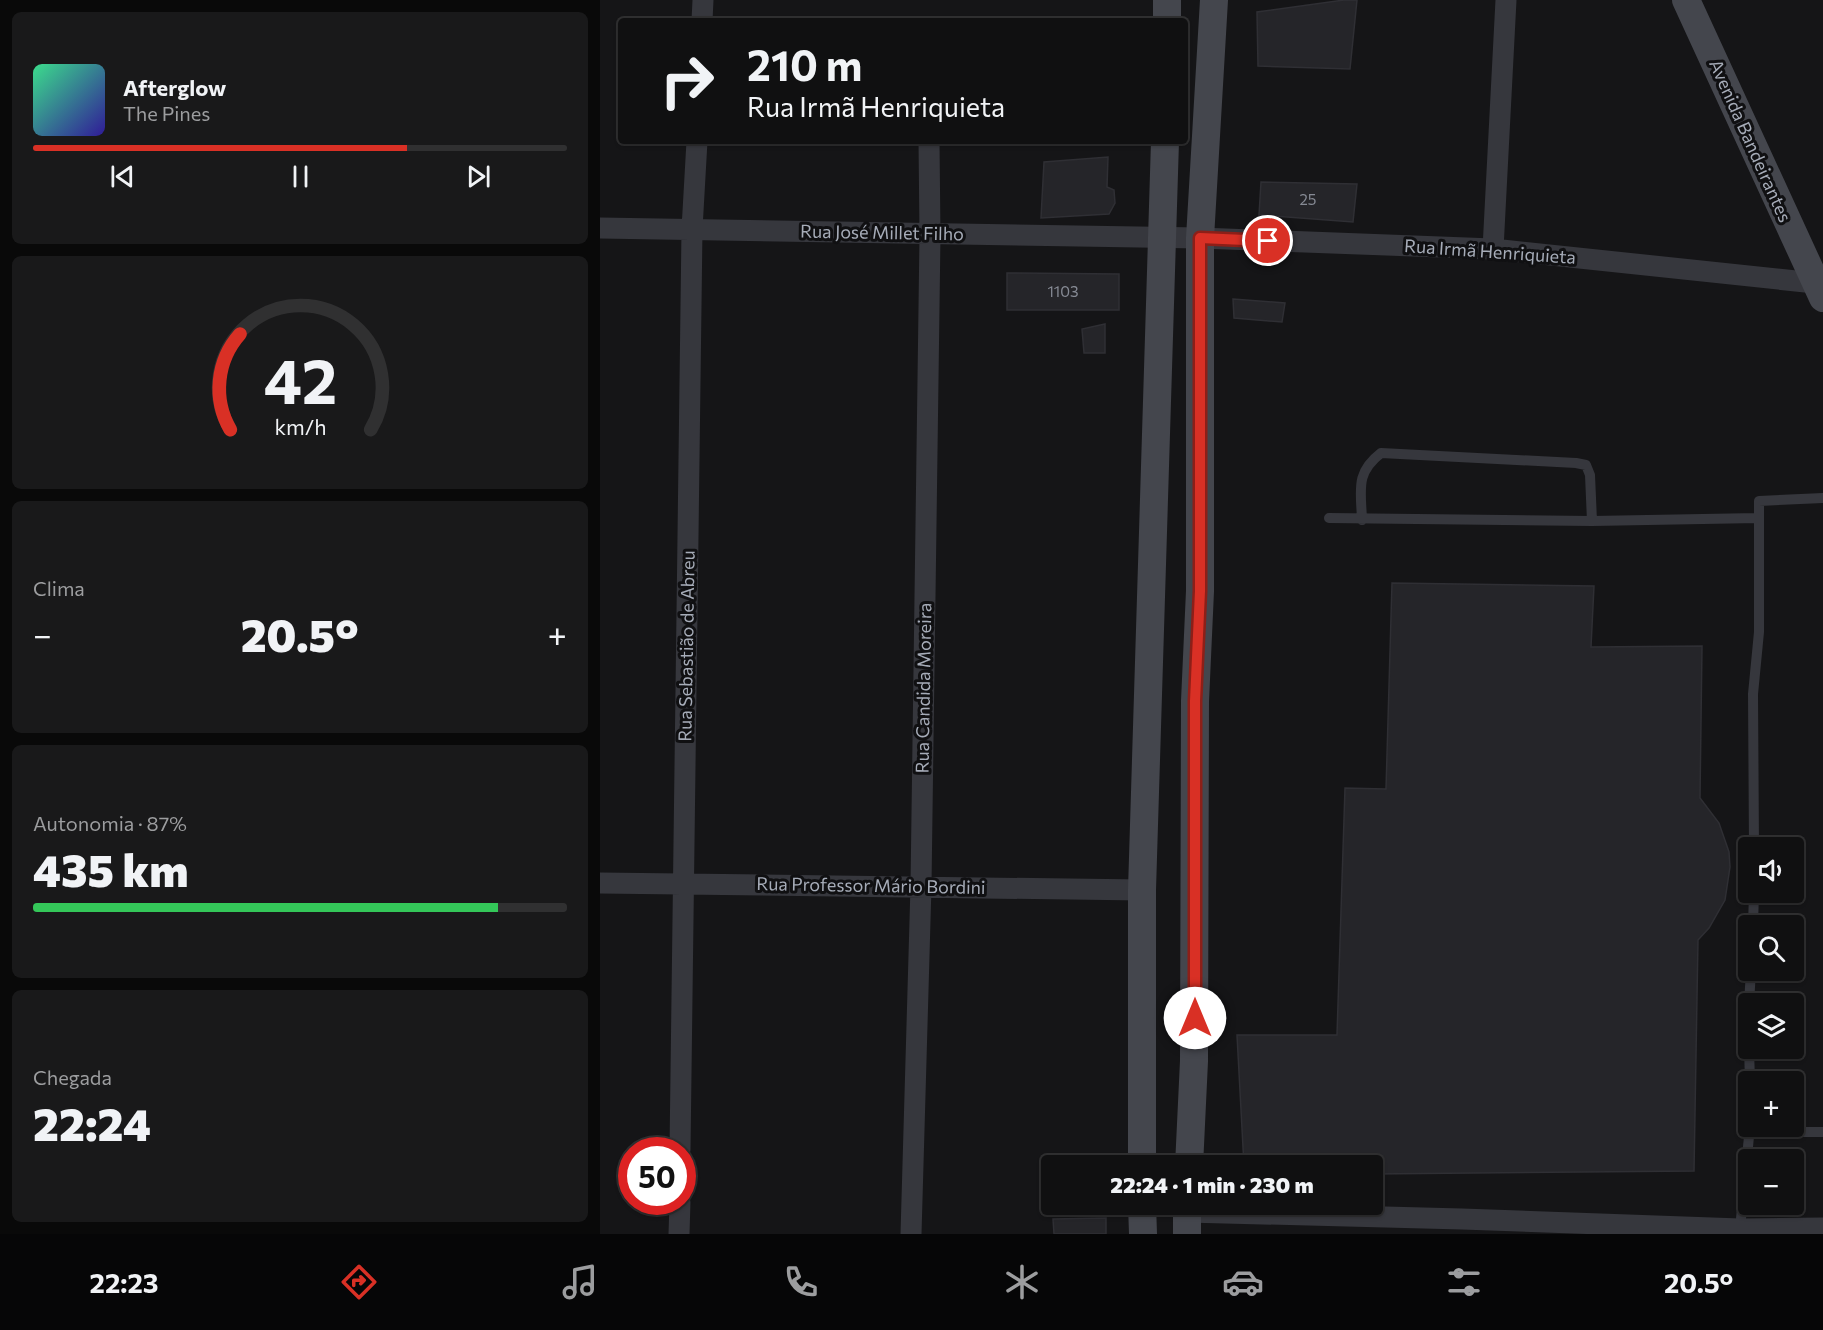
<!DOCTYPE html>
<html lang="pt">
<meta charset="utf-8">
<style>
:root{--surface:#101011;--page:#19191a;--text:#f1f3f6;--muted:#9c9d9f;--line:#303031;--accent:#d93025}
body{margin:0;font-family:Commissioner,sans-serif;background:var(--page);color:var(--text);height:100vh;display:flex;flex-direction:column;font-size:22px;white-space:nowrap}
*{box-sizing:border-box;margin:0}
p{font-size:20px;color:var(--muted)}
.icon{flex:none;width:33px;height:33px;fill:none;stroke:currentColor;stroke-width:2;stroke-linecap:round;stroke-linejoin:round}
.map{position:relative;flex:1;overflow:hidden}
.panel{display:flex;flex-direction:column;gap:12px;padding:12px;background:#090909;width:600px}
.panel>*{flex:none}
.banner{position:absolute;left:18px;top:18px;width:570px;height:126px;border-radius:6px;box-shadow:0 2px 4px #0004,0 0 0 2px var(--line);background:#101011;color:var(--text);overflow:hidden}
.buttons{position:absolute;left:1138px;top:837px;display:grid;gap:12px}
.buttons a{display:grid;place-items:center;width:66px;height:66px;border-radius:6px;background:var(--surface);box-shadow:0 2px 4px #0004,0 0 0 2px var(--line);font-size:30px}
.speed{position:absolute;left:18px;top:1137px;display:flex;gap:12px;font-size:30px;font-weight:700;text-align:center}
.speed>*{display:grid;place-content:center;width:78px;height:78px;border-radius:50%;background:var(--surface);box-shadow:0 2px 4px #0004,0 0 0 2px var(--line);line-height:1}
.speed .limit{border:9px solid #d22;background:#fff;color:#111}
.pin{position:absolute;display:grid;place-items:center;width:51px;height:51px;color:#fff;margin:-26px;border:3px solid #fff;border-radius:50%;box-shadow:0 2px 6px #0007}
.me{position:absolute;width:66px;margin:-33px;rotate:0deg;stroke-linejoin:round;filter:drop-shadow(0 0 4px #0008)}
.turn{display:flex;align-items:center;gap:21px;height:126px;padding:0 30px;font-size:27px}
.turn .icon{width:78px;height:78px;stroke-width:2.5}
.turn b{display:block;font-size:42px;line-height:51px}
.big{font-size:45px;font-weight:800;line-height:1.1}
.panel .widget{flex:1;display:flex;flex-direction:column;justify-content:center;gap:9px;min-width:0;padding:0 21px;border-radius:9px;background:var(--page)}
.panel .dial{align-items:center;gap:0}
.dial svg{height:156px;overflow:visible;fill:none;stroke:var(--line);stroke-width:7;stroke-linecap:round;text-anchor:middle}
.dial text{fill:var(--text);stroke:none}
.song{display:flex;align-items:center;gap:18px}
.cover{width:72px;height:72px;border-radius:9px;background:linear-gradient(135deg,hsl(150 70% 55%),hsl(250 70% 35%))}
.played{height:6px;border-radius:3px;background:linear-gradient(90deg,var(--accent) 70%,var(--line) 70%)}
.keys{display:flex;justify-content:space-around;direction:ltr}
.heat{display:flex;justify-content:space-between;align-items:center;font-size:33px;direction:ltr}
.charge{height:9px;border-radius:4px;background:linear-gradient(90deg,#34c759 87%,var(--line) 0)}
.trip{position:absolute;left:441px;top:1155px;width:342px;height:60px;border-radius:6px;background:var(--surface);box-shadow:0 2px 4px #0004,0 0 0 2px var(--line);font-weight:800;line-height:60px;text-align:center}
.menu{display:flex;height:96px;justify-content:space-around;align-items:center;background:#060607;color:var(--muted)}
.menu .icon{width:42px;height:42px}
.menu .on{color:var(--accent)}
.menu b{font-size:27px;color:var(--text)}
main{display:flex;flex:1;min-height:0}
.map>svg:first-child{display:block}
</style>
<main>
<section class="panel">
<div class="widget">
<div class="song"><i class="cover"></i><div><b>Afterglow</b><p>The Pines</p></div></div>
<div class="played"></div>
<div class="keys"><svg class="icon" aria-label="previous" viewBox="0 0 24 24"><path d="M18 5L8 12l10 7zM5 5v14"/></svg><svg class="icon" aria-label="pause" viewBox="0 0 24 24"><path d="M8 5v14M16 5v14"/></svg><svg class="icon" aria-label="next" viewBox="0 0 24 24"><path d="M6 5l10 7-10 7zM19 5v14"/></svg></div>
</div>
<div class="widget dial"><svg viewBox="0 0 100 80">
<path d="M14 69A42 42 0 1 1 86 69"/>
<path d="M14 69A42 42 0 0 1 19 20" stroke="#d93025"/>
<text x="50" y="56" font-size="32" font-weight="700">42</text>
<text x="50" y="72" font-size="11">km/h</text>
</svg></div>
<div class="widget"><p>Clima</p>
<div class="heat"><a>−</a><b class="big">20.5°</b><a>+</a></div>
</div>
<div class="widget"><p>Autonomia · 87%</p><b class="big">435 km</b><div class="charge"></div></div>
<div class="widget"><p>Chegada</p><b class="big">22:24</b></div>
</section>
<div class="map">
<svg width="1223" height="1234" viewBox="0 0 1223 1234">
<rect width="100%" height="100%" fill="#151517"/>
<path fill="#252529" stroke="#2f2f34" stroke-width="1.5" d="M744,0H757L750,69L658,66L657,12Z
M508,157L507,187L514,190L515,203L509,214L441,218L444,162Z
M661,182L757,184L753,222L659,215Z
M407,273L519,274V310H407Z
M633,299L685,303L682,322L634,318Z
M505,324V353H484L482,329Z
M792,583L994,586L991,647L1102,646L1100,798L1119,823L1129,852L1130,867L1125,900L1109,928L1098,940L1094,1171L772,1174V1166H644L637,1035H737L745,788L786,789Z
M506,1218V1234H454L453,1219Z"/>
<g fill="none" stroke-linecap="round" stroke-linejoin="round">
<path stroke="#36373d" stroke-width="10" d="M729,518L992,521L1158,518
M762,520C761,490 755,473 781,453L976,463L986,465L990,475L992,521
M1154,848L1153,694L1159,632V501L1223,498
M1153,926L1154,892
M1149,1004L1151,970
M1149,1048L1150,1082
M1150,1132H1223
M1140,1229L1150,1126"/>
<path stroke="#36373d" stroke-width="21" d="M102,21L103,0
M0,228L600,238L893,249L1215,283
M893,249L906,0
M0,883L542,890
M80,1150L92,229L97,141
M587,1212L862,1219L1140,1229L1223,1228
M79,1234L80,1202
M311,1234L321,886L330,235L329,141"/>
<path stroke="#44464d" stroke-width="28" d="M1086,0L1223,298
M567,21V0
M542,1166V890L565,141
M589,1166L594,1061L595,701L600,591V238L614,0
M542,1204L543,1234
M587,1234V1204"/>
</g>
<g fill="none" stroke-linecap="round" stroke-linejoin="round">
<defs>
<path id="route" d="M595,1018V701L600,591V238L668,241"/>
</defs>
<use href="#route" stroke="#8d1f18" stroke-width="15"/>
<use href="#route" stroke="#d93025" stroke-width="10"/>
</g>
<g text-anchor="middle" stroke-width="6" stroke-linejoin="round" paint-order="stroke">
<g font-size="15" fill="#868a94">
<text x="708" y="205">25</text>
<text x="463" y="297">1103</text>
</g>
<g font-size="18" fill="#a6acb8" stroke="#101012">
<text transform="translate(1150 141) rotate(66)" y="6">Avenida Bandeirantes</text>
<text transform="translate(282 233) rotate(1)" y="6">Rua José Millet Filho</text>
<text transform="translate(890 252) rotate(4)" y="6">Rua Irmã Henriquieta</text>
<text transform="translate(87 646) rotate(-89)" y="6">Rua Sebastião de Abreu</text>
<text transform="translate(324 688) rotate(-89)" y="6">Rua Candida Moreira</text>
<text transform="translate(271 886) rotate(1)" y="6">Rua Professor Mário Bordini</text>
</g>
</g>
</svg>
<div class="buttons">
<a><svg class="icon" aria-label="sound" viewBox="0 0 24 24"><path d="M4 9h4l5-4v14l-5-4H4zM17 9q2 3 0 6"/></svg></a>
<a><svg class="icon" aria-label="search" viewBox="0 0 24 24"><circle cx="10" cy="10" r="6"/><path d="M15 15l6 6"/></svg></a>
<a><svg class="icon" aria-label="layers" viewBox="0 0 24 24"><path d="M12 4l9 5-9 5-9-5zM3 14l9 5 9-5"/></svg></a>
<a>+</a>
<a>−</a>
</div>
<div class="speed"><div class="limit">50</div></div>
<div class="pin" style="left:668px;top:241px;background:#d93025"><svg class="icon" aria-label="arrive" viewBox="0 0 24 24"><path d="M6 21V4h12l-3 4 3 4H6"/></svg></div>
<svg class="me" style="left:595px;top:1018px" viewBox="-20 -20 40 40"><circle r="19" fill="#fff"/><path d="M0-13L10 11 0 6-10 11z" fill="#d93025"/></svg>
<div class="trip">22:24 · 1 min · 230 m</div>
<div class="banner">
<div class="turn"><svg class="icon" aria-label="right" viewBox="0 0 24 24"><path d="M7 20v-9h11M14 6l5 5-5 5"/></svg><div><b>210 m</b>Rua Irmã Henriquieta</div></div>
</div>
</div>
</main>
<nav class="menu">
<b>22:23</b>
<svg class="icon on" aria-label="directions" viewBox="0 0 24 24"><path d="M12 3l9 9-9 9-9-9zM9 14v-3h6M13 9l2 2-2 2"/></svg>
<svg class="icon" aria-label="music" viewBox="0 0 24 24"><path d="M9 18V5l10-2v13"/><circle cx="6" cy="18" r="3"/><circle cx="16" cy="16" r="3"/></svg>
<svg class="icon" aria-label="phone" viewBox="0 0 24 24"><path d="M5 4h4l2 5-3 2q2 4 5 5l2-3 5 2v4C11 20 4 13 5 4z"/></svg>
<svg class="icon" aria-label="climate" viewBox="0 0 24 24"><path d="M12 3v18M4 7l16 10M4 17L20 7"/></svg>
<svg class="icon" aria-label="car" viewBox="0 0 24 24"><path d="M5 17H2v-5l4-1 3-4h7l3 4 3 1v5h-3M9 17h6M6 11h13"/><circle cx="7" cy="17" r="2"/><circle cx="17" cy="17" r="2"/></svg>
<svg class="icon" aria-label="filters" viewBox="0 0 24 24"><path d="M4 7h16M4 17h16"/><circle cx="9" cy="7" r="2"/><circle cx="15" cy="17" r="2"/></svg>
<b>20.5°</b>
</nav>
